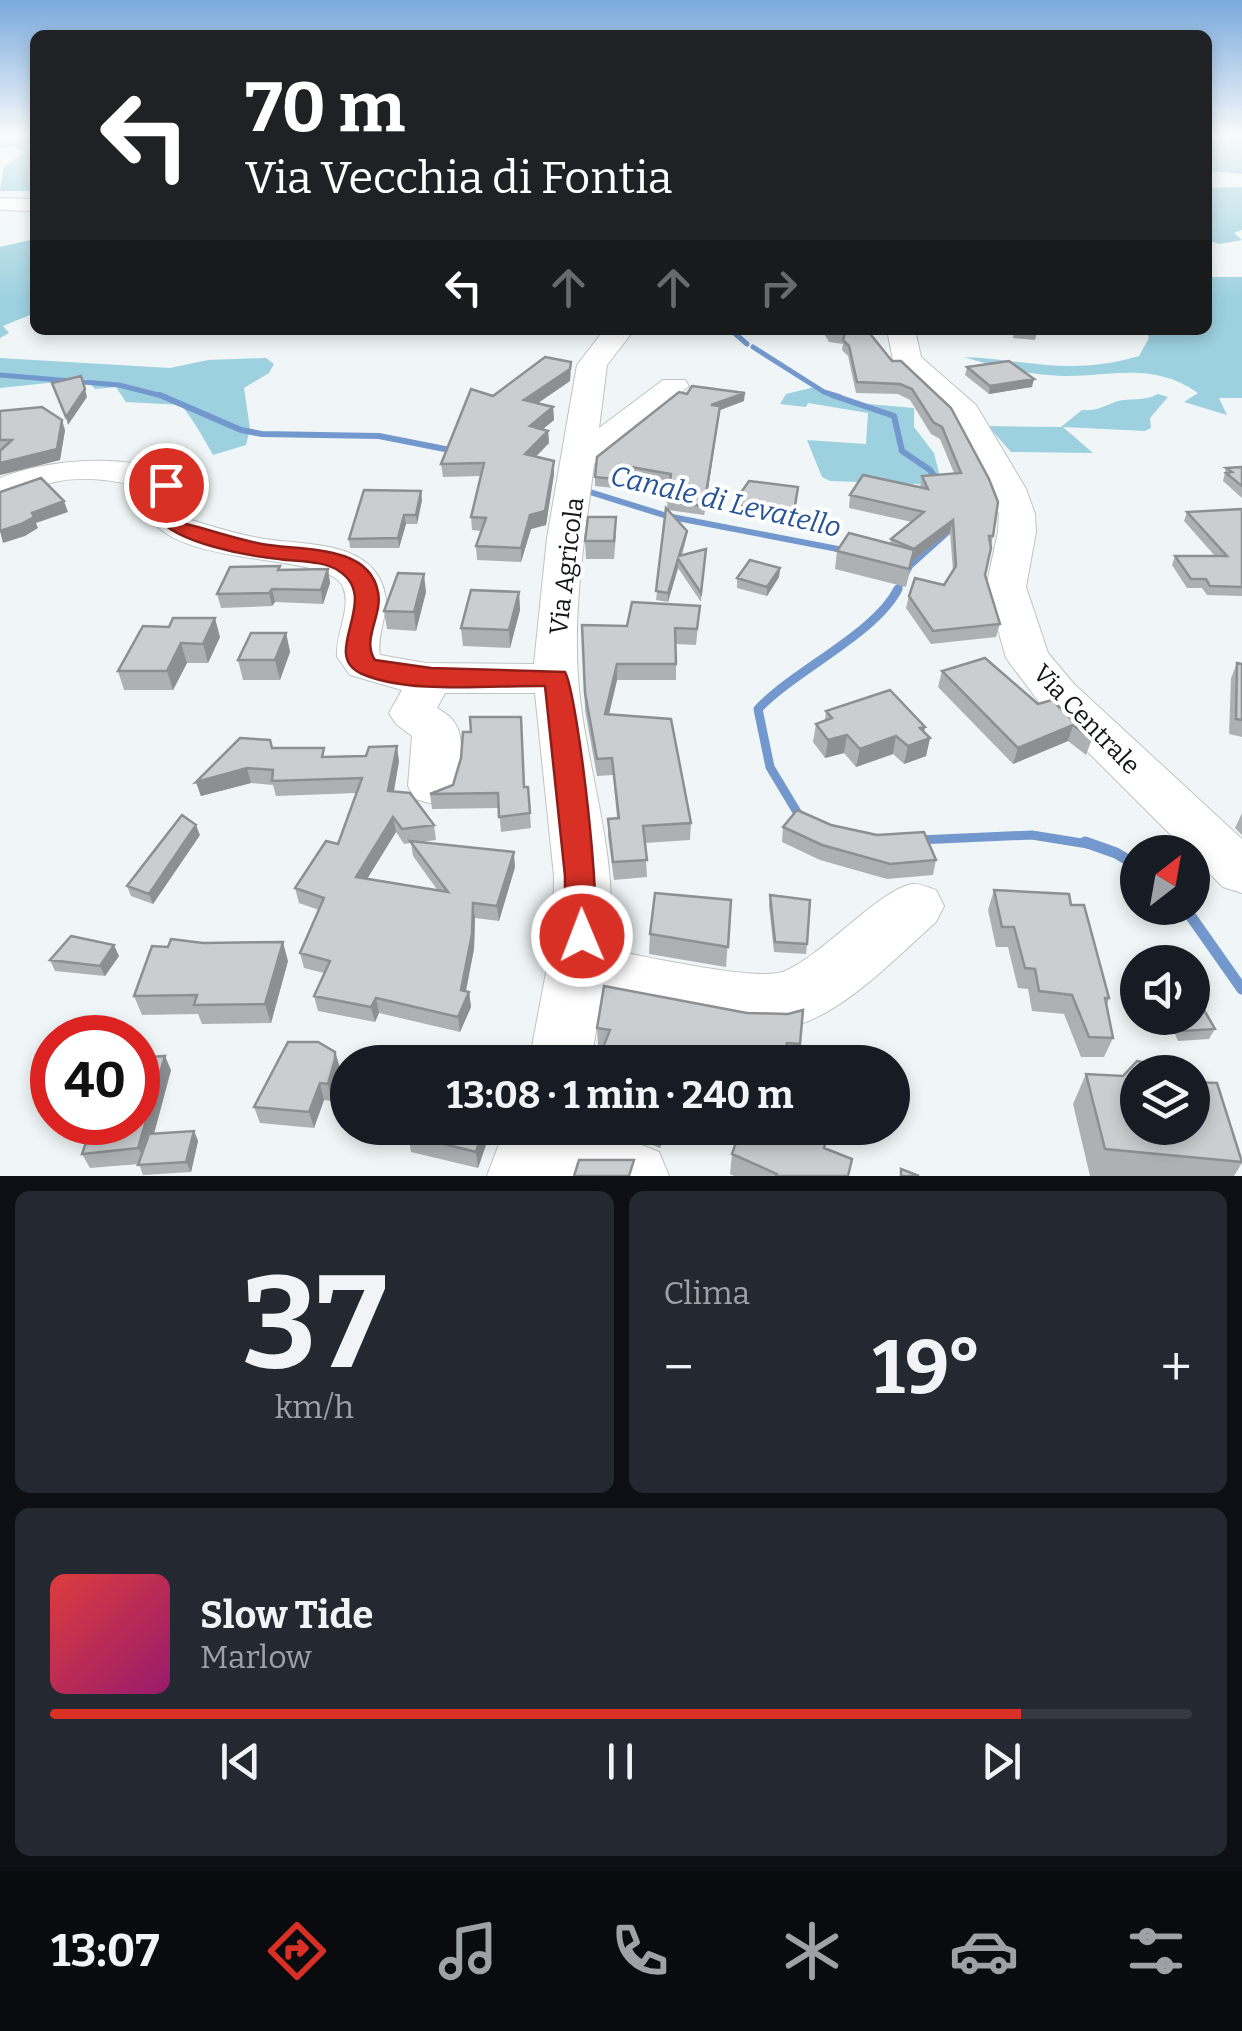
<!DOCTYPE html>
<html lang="it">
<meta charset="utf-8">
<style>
:root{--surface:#171b24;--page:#242831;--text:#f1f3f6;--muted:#9ea1a6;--line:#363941;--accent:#d93025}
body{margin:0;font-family:Bitter,serif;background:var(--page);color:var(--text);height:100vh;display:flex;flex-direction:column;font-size:38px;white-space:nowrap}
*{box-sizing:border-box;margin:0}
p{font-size:32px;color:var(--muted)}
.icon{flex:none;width:55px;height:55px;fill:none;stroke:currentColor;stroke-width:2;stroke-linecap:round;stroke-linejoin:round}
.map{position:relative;height:1176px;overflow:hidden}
.panel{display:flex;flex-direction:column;gap:15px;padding:15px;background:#0d0f14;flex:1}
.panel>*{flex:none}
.top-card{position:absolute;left:30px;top:30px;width:1182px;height:305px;border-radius:15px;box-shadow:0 5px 15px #0003;background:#202124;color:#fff;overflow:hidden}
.needle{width:65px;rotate:31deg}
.buttons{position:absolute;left:1120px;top:835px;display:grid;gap:20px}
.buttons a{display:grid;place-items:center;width:90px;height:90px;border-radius:50%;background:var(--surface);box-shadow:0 5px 15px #0003;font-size:50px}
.speed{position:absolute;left:30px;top:1015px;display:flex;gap:20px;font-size:50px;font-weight:700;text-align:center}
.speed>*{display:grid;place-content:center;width:130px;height:130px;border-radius:50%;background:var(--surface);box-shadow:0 5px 15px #0003;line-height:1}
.speed .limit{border:15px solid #d22;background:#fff;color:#111}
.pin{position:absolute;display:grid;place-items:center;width:85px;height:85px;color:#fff;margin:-42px;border:5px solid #fff;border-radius:50%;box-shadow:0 2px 10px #0007}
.me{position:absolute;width:110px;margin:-55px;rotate:359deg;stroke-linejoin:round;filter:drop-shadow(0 0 8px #0008)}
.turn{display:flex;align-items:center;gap:35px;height:210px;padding:0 50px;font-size:45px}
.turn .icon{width:130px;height:130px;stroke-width:2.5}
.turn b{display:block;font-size:70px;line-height:85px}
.lanes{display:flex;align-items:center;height:95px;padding:0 50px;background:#0003;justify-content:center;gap:50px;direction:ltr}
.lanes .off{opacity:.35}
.big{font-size:75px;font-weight:700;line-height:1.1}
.panel .widget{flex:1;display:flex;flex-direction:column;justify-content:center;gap:15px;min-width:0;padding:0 35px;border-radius:15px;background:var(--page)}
.panel .dial{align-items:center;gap:0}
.dial b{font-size:130px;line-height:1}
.song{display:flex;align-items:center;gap:30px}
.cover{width:120px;height:120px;border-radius:15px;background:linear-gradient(135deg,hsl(0 70% 55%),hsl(320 70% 35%))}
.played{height:10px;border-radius:5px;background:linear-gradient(90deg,var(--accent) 85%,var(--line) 85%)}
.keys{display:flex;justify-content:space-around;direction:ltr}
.heat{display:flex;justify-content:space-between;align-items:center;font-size:55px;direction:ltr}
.panel .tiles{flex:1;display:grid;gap:15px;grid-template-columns:1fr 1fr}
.widget:last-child{grid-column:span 2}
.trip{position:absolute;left:330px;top:1045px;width:580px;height:100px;border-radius:50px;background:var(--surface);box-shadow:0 5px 15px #0003;font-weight:700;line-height:100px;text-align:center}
.tabs{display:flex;height:160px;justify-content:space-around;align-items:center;background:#090b0e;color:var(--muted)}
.tabs .icon{width:70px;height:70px}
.tabs .selected{color:var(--accent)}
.tabs b{font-size:45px;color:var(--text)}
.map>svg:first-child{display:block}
</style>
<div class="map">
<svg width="1242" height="1176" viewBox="0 0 1242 1176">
<rect width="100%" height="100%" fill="#f0f6f7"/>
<path fill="#9dd1df" d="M0,135H35V191H0L4,167L25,152L14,147L0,148Z
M1242,140V174L1208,171V141Z
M1242,187V230L1234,233L1242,240L1220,244L1210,241L1208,188Z
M35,239V313L3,326L9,333L0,338V247Z
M1208,277H1242V398H1219L1227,415L1184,402L1198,393C1152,361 1111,377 1063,376C1029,375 996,367 964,357C1030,360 1071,376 1139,356L1149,338L1146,330H1208Z
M0,358L170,368L208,360L266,358L274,364L269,373L244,388L250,429L246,445L213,455C203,437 194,421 181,405L126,402L116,387L95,389L86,379L0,388Z
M815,387L839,395L846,402L914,408V427L934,453L942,485L830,481L822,477L807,440L866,444L868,413L808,403L806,407L780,404L786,394Z
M1158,394L1168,397L1150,418L1151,428L1145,431L1063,427L1093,453L1011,452L988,426L1061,427L1082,410C1098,411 1101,407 1115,402C1130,397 1143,402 1158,394Z"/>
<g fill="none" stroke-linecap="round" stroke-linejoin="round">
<path stroke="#7398cd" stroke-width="5" d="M731,330L747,344
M753,347L824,392L840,397
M0,375L119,385L166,397"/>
<path stroke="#7398cd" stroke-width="6" d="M160,395L241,430L262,434L379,436L455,451
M832,395L894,416L902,451L930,470L937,480
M590,492L667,516L848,551
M897,591L910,566L950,530"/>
<path stroke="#7398cd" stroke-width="9" d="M800,817L770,767L758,709C796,669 875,634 898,589
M919,840L1032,835L1094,845"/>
<path stroke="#7398cd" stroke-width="11" d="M1085,842L1116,853L1138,866
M1185,908L1242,989"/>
<defs>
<path id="minor" d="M0,198L35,199V211L0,210Z
M604,330H634L607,365L599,428L663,380H685L689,386L594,464C585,534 573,607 578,677C584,766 622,860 608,950C643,955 759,983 785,971C823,955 881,888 913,884C920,883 929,888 936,890L944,906L936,922C896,957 839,1019 785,1028C744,1034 645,1008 601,1000L591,1062H529L553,936L554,876L535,693H445L437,708C445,713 452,717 456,725C466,742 460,782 451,799L433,804L415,799L408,786L412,736L396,724L389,713L402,690L350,675L337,657C335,634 352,609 343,587C327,551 185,570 150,518L158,496C131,480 85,475 54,482C35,487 19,497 0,502V478C48,458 162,446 194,496L187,516L191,520C214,527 236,534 259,538C300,546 374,538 385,594C389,614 376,635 380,655L426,663L534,664L547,538L577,365Z
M887,330H915L921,357L976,405L1026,489L1035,514L1036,532L1026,587L1048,653L1074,684L1242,839V893L1223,887L1042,706L1006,658L986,587L998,532L999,514L990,489L952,417L893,360Z
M505,1128H600L659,1152L669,1176H487Z"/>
</defs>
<use href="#minor" stroke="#bec3c4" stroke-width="2"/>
<use href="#minor" fill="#fff" fill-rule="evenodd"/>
</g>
<path fill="#aeb1b4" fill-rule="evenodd" d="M822,330H867L892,361L951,408L993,536L985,575L1000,624L996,637L931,644L906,608L909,596L944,585L953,571L950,532L912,561L906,587L835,569L837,551L890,544L891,539L912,522L849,508L850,495L920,488L922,476L954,473L940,439L931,434L910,400L898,394L856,393L848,356L842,350L843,344L829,342Z
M1014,330H1038L1035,340L1013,338Z
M571,362L570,381L538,403L553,407L554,420L542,429L548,431L549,443L536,457L554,461V474L546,525L531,529L521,562L477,560L476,546L481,531L472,530L471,517L481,476L443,477L441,464L493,396Z
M967,367L1032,387L989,394L965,375Z
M687,394L744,401L720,410L704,515L668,510L687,531L686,540L682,556L706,549L701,602L678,568L668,602L656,600L670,482L619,473L614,488L595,486V477Z
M0,411L65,430L60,460L0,475Z
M1242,467V498L1223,481L1226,468Z
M798,487L792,527L732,513L733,504Z
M422,500L417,524H406L399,548H350L349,539Z
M1242,509V596L1207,595L1202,588H1187L1172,565L1175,556H1215L1184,521L1187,512Z
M616,535L614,559H586L585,541Z
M780,568L779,577L767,596L737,588V578Z
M328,569L330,583L323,604L275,602L272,606L221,608L217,594L281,570Z
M426,592L416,631L387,629L384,611Z
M519,592L520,610L510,648L463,646L461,628Z
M700,606L696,645L676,644V680H617L609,714L691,823L690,840L645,843L647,877L614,880L608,836V819L617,818L613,775L597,776L585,710L582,625L627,626Z
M143,626L220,637L208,663H187L173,690H124L118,671Z
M286,633L290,652L280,680H243L238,660Z
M1237,663L1242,664V737L1229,734L1231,678Z
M942,671L1038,704L1052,700L1092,739L1086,755L1068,741L1013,764L938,687Z
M826,711L925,727L924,731L930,738L926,756L904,764L893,754L856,767L844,753L825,758L813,742L816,724L825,720Z
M273,748L326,757L399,761L394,792L434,825L436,840L420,842L515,867L499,921L475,918L474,949L466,991L469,992L471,1007L460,1032L379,1013L375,1022L318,1011L314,996L324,973L304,968L300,953L319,910L299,903L295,888L338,844L357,793L276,796L273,785L251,783L201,796L196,782ZM396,832L404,844L411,843L413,856L438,891L367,879Z
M528,787L531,828L501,832L499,808L432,809L430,794Z
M1242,813V835L1235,828Z
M831,825L936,860L933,875L887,879L820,860L782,842L783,827Z
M200,835L153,904L131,896L127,886Z
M994,890L1071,905L1109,998L1107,1005L1113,1038L1104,1057H1081L1064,1014L1032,1011L1028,989L1018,988L1008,947H996L988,910Z
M770,895L807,944L806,954L774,952L769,906Z
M731,900L726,967L649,954L650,934Z
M119,956L105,976L55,971L50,960Z
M288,961L271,1023L202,1024L198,1014L142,1015L134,996Z
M1168,1018H1192L1215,1029L1209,1039L1178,1041Z
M597,1028L800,1044L797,1062L784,1061V1062H597L603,1047L598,1046Z
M335,1052L340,1068V1076L332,1101L324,1100L314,1128L260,1123L254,1107Z
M171,1070L154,1134L194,1131L198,1141L191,1172L143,1175L139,1164L90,1168L82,1154Z
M1086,1074L1138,1128L1242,1159V1163L1234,1176H1090L1073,1104Z
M411,1128H502L495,1144L487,1142L478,1168L411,1152L408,1135Z
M609,1128H666L660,1148Z
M825,1148L848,1176H734L730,1174L732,1154Z"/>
<path fill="#8d9092" d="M571,362L570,381L525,412L524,400Z
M1034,379L1032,387L989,394L990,386Z
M85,389L87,397L68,425L66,417Z
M745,393L744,401L720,410L704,515L711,405Z
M553,407L554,420L531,439L530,426Z
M62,420L65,430L60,460L0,475V463Z
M548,431L549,443L525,467V454Z
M554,461V474L546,525L531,529L521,562V548L530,515Z
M619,465V473L614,488V479Z
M421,491L422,500L417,524L416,515Z
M64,501L68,512L36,523L38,528L25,536L3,543L0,531L32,513Z
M404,515L406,524L399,548L398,538Z
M953,520L950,532L912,561L906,587L914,549Z
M678,559V568L668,602V593Z
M780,568L779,577L767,596V587Z
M328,569L330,583L323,604L321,590Z
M424,574L426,592L416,631L414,612Z
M272,589L275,602L272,606L269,593Z
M519,592L520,610L510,648L509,630Z
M215,618L220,637L208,663L203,644Z
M286,633L290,652L280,680L275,660Z
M181,643L187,663L173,690L167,671Z
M617,664V680L605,731V714Z
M1073,725L1068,741L1013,764L1018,748Z
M925,727L922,741L930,738L926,756L904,764L908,746L920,728Z
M847,735L844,753L825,758L828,740Z
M896,736L893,754L856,767L860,749Z
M397,746L399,761L391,806L388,791Z
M247,768L251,783L201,796L196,782Z
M393,817L396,832L359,892L356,877Z
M196,825L200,835L153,904L149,894Z
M514,852L515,867L499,921L497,906Z
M473,903L475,918L474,949L463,1005L461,990Z
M283,942L288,961L271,1023L265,1004Z
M114,945L119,956L105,976L100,966Z
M469,992L471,1007L460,1032L458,1017Z
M376,998L379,1013L375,1022L371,1007Z
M335,1052L340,1068V1076L332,1101L328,1084Z
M165,1056L171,1070L146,1163L138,1148Z
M320,1083L324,1100L314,1128L309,1112Z
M484,1128L487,1142L478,1168L476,1152Z
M493,1128H502L495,1144Z
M662,1128H666L660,1148L661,1131Z
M194,1131L198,1141L191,1172L186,1162Z"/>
<path fill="#caced1" stroke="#8d9092" stroke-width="2.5" d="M829,330H867L892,361H901L951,408L989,479L998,502L993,536H989L991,548L985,575L1000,624L933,631L909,596L915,578L944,585L956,566L953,520L914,549L891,539L924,512L850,495L863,475L928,489L922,476L961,473L942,427L933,422L912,389L900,384L857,382L849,346L843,340L845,333L830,332Z
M545,357L571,362L570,369L524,400L553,407L530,426L548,431L525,454L554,461L545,511L530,515L521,548L476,546L486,518L471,517L484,463L441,464L471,389L493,396Z
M1009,361L1034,379L990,386L967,367Z
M81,376L85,389L66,417L52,383Z
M692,386L745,393L711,405L720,406L704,506L667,501L671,474L619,465L614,479L595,477L597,457L679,392L687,394Z
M42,407L62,420L57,449L0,463V451L12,440H0V411Z
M1242,467V486L1226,473L1232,472L1226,468Z
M41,478L64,501L32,513L34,517L21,524L0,531V492Z
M749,481L798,487L793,518L733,504Z
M364,490L421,491L416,515H404L398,538L349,539Z
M666,508L687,531L679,556L706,549L701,593L678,559L668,593L656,591Z
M1242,509V587L1210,586L1206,579H1191L1175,556H1227L1187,512Z
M588,517H616L614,541H585Z
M849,533L914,550L909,569L837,551Z
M750,560L780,568L767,587L737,578Z
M280,566L278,570L328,569L321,590L272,589L269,593L217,594L230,567Z
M398,573L424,574L414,612L384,611Z
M471,590L519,592L509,630L461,628Z
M632,602L700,606L697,629L675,628L676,664H617L605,714L671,719L691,823L643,826L647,860L613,862L608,819L619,818L612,758L597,759L585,693L582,625L627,626Z
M173,618H215L203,644L181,643L167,671H118L143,626L169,627Z
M251,633H286L275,660H238Z
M985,658L1038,704L1052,700L1092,739L1073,725L1018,748L942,671Z
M1237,663L1242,664V720L1236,719Z
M890,690L925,727L920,728L930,738L908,746L896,736L860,749L847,735L828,740L816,724L832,718L826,711Z
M470,717H521L524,787H528L530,813L499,817L498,793L430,794L453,785L461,758L463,732H471Z
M240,738L270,740L272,748H324L322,757L366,756L369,747L397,746L388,791L410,793L434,825L402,829L393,817L356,877L448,892L410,841L514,852L497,906L473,903L472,934L461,990L469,992L458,1017L376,998L371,1007L314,996L330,961L300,953L324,898L295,888L326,841L338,844L362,778L272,781L273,770L247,768L196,782Z
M797,810L831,825L877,835L924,832L936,860L890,864L822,845L783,827Z
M182,815L196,825L149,894L127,886Z
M994,890L1069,894L1071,905H1084L1109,998H1105L1113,1038L1089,1037L1072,995L1039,991L1035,969L1025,968L1014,927H1002Z
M655,893L731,900L728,947L650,934Z
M770,895L810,900L807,944L775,942Z
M71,936L114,945L100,966L50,960Z
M171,939L203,943L283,942L265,1004L194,1005L197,995L134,996L152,946L168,947Z
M604,986L747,1013L788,1014L803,1010L800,1044L787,1043L784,1058L734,1049L733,1062H714L681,1056L680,1062H597L610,1030L597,1028Z
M1192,989L1215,1029L1183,1031L1177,1018H1192Z
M288,1042H318L335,1052V1059L328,1084L320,1083L309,1112L254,1107Z
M165,1056L138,1148L82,1154L93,1122H138V1058Z
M1137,1061L1158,1065L1165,1072H1138V1128H1192V1082L1217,1083L1242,1162L1105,1149L1086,1074L1123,1076Z
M411,1128H484L476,1152L408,1135Z
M741,1128H793L826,1141L824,1148L852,1159L848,1176H776L777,1174L732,1154Z
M194,1131L186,1162L138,1165L149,1134Z
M579,1160H634L629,1176H574Z
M901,1169L919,1176H901Z"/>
<linearGradient id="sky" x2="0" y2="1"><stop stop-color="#79a9dd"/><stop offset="0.45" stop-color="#f8fbfb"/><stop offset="1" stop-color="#f8fbfb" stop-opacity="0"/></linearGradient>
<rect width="1242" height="300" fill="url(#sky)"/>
<path fill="#d93025" stroke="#8d1f18" stroke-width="2.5" d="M166,479L173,481L186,496L179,517L186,524C211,530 236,539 262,544C298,551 369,543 378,592C383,615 361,640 375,660L431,668L565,672C578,695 604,923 593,945L582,949L570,945L565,936V876L545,686C493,685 407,695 360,673C320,653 382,599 339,571C323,560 297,562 279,559C247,556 177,543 158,518L165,497L156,485Z"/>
<g text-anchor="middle" stroke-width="8" stroke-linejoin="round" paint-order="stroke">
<g font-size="25" fill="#131515" stroke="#fff">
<text transform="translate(566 566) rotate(-83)" y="9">Via Agricola</text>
<text transform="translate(1087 719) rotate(46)" y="9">Via Centrale</text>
</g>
<g font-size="28" font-style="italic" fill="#255496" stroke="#fff">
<text transform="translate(726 501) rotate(13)" y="10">Canale di Levatello</text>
</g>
</g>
</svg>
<div class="buttons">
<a><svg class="needle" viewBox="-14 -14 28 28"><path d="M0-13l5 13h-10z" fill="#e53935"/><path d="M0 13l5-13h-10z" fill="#9ea1a6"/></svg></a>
<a><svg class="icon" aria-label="sound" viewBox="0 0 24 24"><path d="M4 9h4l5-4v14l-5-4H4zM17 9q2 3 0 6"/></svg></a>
<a><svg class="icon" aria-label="layers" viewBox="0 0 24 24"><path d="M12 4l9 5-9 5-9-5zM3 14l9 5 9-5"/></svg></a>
</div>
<div class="speed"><div class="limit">40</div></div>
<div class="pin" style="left:166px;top:485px;background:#d93025"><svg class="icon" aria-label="arrive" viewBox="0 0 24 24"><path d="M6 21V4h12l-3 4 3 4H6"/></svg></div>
<svg class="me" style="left:582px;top:936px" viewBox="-20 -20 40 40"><circle r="17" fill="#d93025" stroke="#fff" stroke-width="3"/><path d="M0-11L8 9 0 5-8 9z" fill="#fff"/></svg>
<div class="trip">13:08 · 1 min · 240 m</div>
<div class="top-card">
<div class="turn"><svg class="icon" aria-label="left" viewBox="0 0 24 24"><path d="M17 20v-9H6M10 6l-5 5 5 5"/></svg><div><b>70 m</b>Via Vecchia di Fontia</div></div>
<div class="lanes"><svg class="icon" aria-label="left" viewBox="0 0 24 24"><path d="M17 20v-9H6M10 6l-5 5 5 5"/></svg><svg class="icon off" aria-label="ahead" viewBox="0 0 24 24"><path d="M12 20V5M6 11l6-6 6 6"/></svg><svg class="icon off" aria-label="ahead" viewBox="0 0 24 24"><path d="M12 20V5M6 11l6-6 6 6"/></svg><svg class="icon off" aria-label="right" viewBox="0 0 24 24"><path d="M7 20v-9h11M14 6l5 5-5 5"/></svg></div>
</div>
</div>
<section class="panel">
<div class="tiles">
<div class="widget dial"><b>37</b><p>km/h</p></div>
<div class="widget"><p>Clima</p>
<div class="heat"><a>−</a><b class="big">19°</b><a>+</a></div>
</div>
<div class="widget">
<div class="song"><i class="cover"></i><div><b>Slow Tide</b><p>Marlow</p></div></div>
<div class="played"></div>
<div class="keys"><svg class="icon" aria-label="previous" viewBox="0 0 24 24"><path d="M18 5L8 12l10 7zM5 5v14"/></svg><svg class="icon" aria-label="pause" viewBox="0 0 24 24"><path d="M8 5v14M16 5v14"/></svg><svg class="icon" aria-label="next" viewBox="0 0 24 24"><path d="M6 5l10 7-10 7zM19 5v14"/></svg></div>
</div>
</div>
</section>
<nav class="tabs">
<b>13:07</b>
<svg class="icon selected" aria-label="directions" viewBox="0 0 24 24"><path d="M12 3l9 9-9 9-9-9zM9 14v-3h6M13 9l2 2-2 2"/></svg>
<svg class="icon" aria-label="music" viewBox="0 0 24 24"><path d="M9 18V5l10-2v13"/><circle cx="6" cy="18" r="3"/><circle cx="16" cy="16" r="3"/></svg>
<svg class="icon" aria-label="phone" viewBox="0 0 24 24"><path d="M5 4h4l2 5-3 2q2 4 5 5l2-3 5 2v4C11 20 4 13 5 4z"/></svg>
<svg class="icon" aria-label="climate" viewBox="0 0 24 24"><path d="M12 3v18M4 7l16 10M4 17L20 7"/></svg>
<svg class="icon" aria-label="car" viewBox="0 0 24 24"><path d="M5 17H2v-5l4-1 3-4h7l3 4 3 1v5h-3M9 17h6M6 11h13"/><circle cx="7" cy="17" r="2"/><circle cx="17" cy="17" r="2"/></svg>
<svg class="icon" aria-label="filters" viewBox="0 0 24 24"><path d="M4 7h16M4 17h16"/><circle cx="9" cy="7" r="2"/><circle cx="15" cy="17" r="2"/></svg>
</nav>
